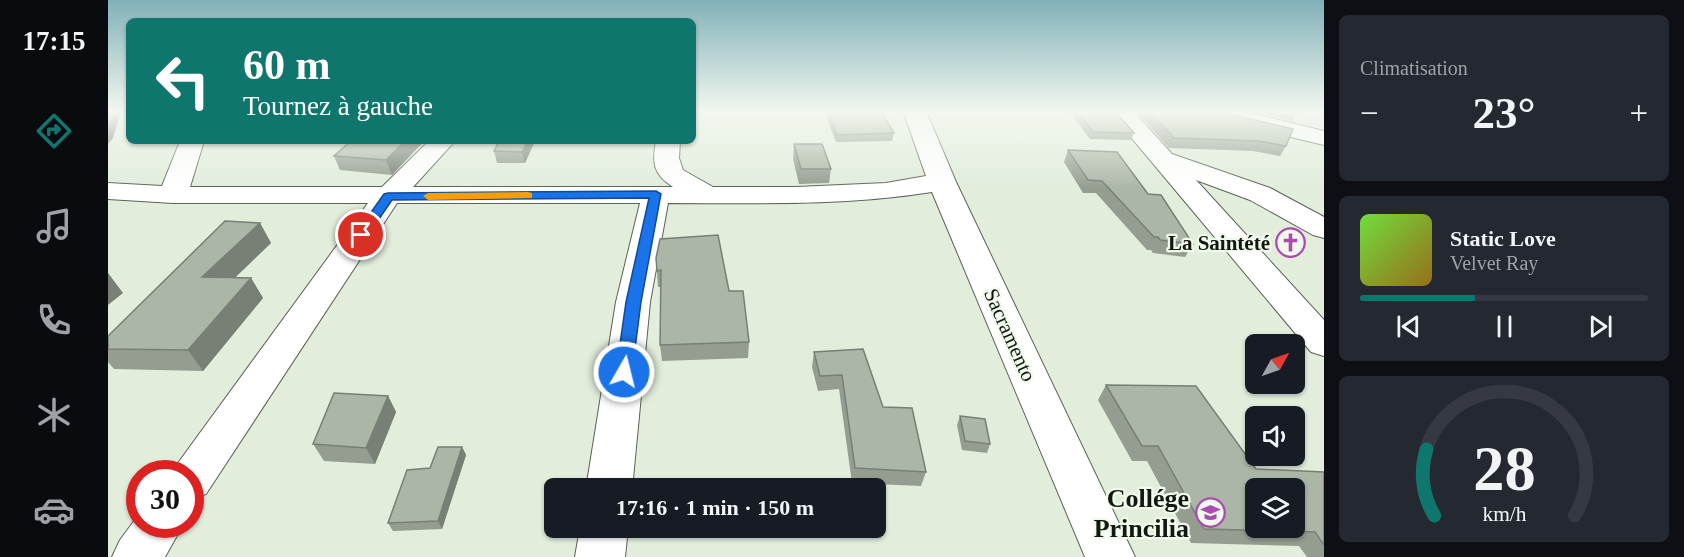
<!DOCTYPE html>
<html lang="fr">
<meta charset="utf-8">
<style>
:root{--surface:#171b24;--page:#242831;--text:#f1f3f6;--muted:#9ea1a6;--line:#363941;--accent:#0f766e}
body{margin:0;font-family:Georgia,serif;background:var(--page);color:var(--text);height:100vh;display:flex;flex-direction:column;font-size:22px;white-space:nowrap}
*{box-sizing:border-box;margin:0}
p{font-size:20px;color:var(--muted)}
.icon{flex:none;width:33px;height:33px;fill:none;stroke:currentColor;stroke-width:2;stroke-linecap:round;stroke-linejoin:round}
.map{position:relative;flex:1;overflow:hidden}
.drawer{display:flex;flex-direction:column;gap:15px;padding:15px;background:#0d0f14;width:360px}
.drawer>*{flex:none}
.guide{position:absolute;left:18px;top:18px;width:570px;height:126px;border-radius:9px;box-shadow:0 2px 4px #0004;background:#0f766e;color:#fff;overflow:hidden}
.needle{width:39px;rotate:50deg}
.controls{position:absolute;left:1137px;top:334px;display:grid;gap:12px}
.controls a{display:grid;place-items:center;width:60px;height:60px;border-radius:9px;background:var(--surface);box-shadow:0 2px 4px #0004;font-size:30px}
.speed{position:absolute;left:18px;top:460px;display:flex;gap:12px;font-size:30px;font-weight:700;text-align:center}
.speed>*{display:grid;place-content:center;width:78px;height:78px;border-radius:50%;background:var(--surface);box-shadow:0 2px 4px #0004;line-height:1}
.speed .limit{border:9px solid #d22;background:#fff;color:#111}
.pin{position:absolute;display:grid;place-items:center;width:51px;height:51px;color:#fff;margin:-26px;border:3px solid #fff;border-radius:50%;box-shadow:0 2px 6px #0007}
.me{position:absolute;width:66px;margin:-33px;rotate:8deg;stroke-linejoin:round;filter:drop-shadow(0 0 4px #0008)}
.turn{display:flex;align-items:center;gap:21px;height:126px;padding:0 18px;font-size:27px}
.turn .icon{width:78px;height:78px;stroke-width:2.5}
.turn b{display:block;font-size:42px;line-height:51px}
.big{font-size:45px;font-weight:800;line-height:1.1}
.drawer .tile{flex:1;display:flex;flex-direction:column;justify-content:center;gap:9px;min-width:0;padding:0 21px;border-radius:9px;background:var(--page)}
.drawer .dial{align-items:center;gap:0}
.dial svg{height:156px;overflow:visible;fill:none;stroke:var(--line);stroke-width:7;stroke-linecap:round;text-anchor:middle}
.dial text{fill:var(--text);stroke:none}
.song{display:flex;align-items:center;gap:18px}
.cover{width:72px;height:72px;border-radius:9px;background:linear-gradient(135deg,hsl(100 70% 55%),hsl(40 70% 35%))}
.played{height:6px;border-radius:3px;background:linear-gradient(90deg,var(--accent) 40%,var(--line) 40%)}
.keys{display:flex;justify-content:space-around;direction:ltr}
.heat{display:flex;justify-content:space-between;align-items:center;font-size:33px;direction:ltr}
.trip{position:absolute;left:436px;top:478px;width:342px;height:60px;border-radius:9px;background:var(--surface);box-shadow:0 2px 4px #0004;font-weight:800;line-height:60px;text-align:center}
main{display:flex;flex:1;min-height:0}
.tab-bar{display:flex;flex-direction:column;width:108px;justify-content:space-around;align-items:center;background:#090b0e;color:var(--muted)}
.tab-bar .icon{width:42px;height:42px}
.tab-bar .selected{color:var(--accent)}
.tab-bar b{font-size:27px;color:var(--text)}
.map>svg:first-child{display:block}
</style>
<main>
<nav class="tab-bar">
<b>17:15</b>
<svg class="icon selected" aria-label="directions" viewBox="0 0 24 24"><path d="M12 3l9 9-9 9-9-9zM9 14v-3h6M13 9l2 2-2 2"/></svg>
<svg class="icon" aria-label="music" viewBox="0 0 24 24"><path d="M9 18V5l10-2v13"/><circle cx="6" cy="18" r="3"/><circle cx="16" cy="16" r="3"/></svg>
<svg class="icon" aria-label="phone" viewBox="0 0 24 24"><path d="M5 4h4l2 5-3 2q2 4 5 5l2-3 5 2v4C11 20 4 13 5 4z"/></svg>
<svg class="icon" aria-label="climate" viewBox="0 0 24 24"><path d="M12 3v18M4 7l16 10M4 17L20 7"/></svg>
<svg class="icon" aria-label="car" viewBox="0 0 24 24"><path d="M5 17H2v-5l4-1 3-4h7l3 4 3 1v5h-3M9 17h6M6 11h13"/><circle cx="7" cy="17" r="2"/><circle cx="17" cy="17" r="2"/></svg>
</nav>
<div class="map">
<svg width="1216" height="557" viewBox="0 0 1216 557">
<rect width="100%" height="100%" fill="#e2eddc"/>
<g fill="none" stroke-linecap="round" stroke-linejoin="round">
<defs>
<path id="street" d="M795,111H818L848,182L1027,557H977L824,192C737,206 649,203 560,203L542,302L524,489H478L508,302L532,203H289L98,494L82,499V474H62L260,203H65L0,199V183L54,186L72,141H96L82,187H274L321,141H347L305,187H565C545,174 544,163 548,141H572L571,158L575,170L605,187H688L778,183L818,176Z
M1001,111H1025L1064,154L1162,188L1216,217V238L1205,235L1142,200L1088,180L1216,320V356L1203,352Z
M1092,111H1134L1216,131V145L1095,116Z
M32,513V525H75L57,557H4L12,540Z
M472,528H520L517,557H467Z"/>
</defs>
<use href="#street" stroke="#596254" stroke-width="2"/>
<use href="#street" fill="#fff" fill-rule="evenodd"/>
</g>
<path fill="#949d90" d="M716,111H773L786,133L784,141L728,142Z
M961,111H1007L1026,133L1023,140L982,139Z
M1028,111H1110L1178,146L1172,156L1145,151L1061,148Z
M1145,111H1191L1185,121Z
M316,141L284,175L232,170L226,156Z
M427,141L417,163H389L386,151Z
M686,144L723,169L721,183L691,184L685,159Z
M960,150L1085,244L1077,257L1045,253L1043,250H1039L988,193H975L956,162Z
M152,223L163,243L127,277L143,278L155,298L95,371L6,369L0,362V336Z
M548,258L621,291L641,342L640,358L554,361L552,345L553,287H550Z
M706,352L775,407L818,472L813,486L744,483L731,389L710,391L704,367Z
M998,385L1148,469L1216,472V557H1199L1191,546L1083,543L1039,461H1024L990,400Z
M280,396L288,412L267,464L216,461L205,444Z
M852,416L882,444L879,453L854,450L849,425Z
M354,447L358,455L334,529L285,531L280,523Z"/>
<path fill="#787f75" d="M7,111H13L5,138L0,144V131Z
M164,141H176L165,144Z
M297,141H316L284,175L278,160Z
M420,141H427L417,163L414,152Z
M152,223L163,243L107,297L94,277Z
M0,273L15,293L0,305Z
M143,278L155,298L95,371L80,350Z
M280,396L288,412L267,464L258,448Z
M354,447L358,455L334,529L330,521Z"/>
<path fill="#acb6a7" stroke="#787f75" stroke-width="1.5" fill-rule="evenodd" d="M0,111H7L0,131Z
M720,111H773L786,133L729,135Z
M969,111H1007L1026,133L985,132Z
M1041,111H1110L1185,129L1178,146L1150,141L1066,138Z
M243,141H297L278,160L226,156Z
M391,141H420L414,152L386,151Z
M686,144H714L723,169H693Z
M960,150L1009,152L1040,194L1053,195L1085,244L1052,240L1050,237H1046L994,181L980,180Z
M117,221L152,223L94,277L143,278L80,350L0,349V336Z
M610,235L621,291H635L641,342L552,345L553,270L549,271L548,258L552,239Z
M755,349L775,407L804,408L818,472L747,468L734,375L712,376L706,352Z
M998,385L1088,386L1148,469L1216,472V545L1207,532L1096,529L1050,446H1034ZM1148,489H1186V528H1148Z
M226,393L280,396L258,448L205,444Z
M852,416L877,419L882,444L857,441Z
M330,447H354L330,521L280,523L299,470L322,468Z"/>
<linearGradient id="sky" x2="0" y2="1"><stop stop-color="#81b1b8"/><stop offset="0.59" stop-color="#f2f7ef"/><stop offset="1" stop-color="#f2f7ef" stop-opacity="0"/></linearGradient>
<rect width="1216" height="189" fill="url(#sky)"/>
<path fill="#1a73e8" stroke="#114b97" stroke-width="1.5" d="M548,191L553,194L533,302L524,372L522,376H511L508,372L518,302L541,198L284,200L258,238H249L247,235L276,194L280,193Z"/>
<path fill="#f59e0b" d="M420,192L424,193V198L320,200L315,196L320,193Z"/>
<defs>
<symbol id="church-ring" viewBox="-11 -11 22 22"><circle r="9.5" fill="#f0faea" stroke="#ad4ab1" stroke-width="1.5"/><path d="M-1.2-6h2.4v3.5h3.3v2.4h-3.3V6h-2.4V-.1h-3.3v-2.4h3.3Z" fill="#ad4ab1"/></symbol>
<symbol id="school-ring" viewBox="-11 -11 22 22"><circle r="9.5" fill="#f0faea" stroke="#ad4ab1" stroke-width="1.5"/><path d="M0-5L7-2L0 1L-7-2ZM-4 1L0 2.5L4 1V4Q0 6-4 4Z" fill="#ad4ab1"/></symbol>
</defs>
<g fill-rule="evenodd">
<use href="#church-ring" x="1166" y="226" width="33" height="33"/>
<use href="#school-ring" x="1086" y="496" width="33" height="33"/>
</g>
<g text-anchor="middle" stroke-width="4.5" stroke-linejoin="round" paint-order="stroke">
<g font-size="21" font-weight="bold" fill="#131611" stroke="#f0faea" text-anchor="end">
<text x="1162" y="250">La Saintété</text>
</g>
<g font-size="21" fill="#131611" stroke="#f0faea">
<text transform="translate(902 335) rotate(66)" y="7">Sacramento</text>
</g>
<g font-size="26" font-weight="bold" fill="#131611" stroke="#f0faea" text-anchor="end">
<text x="1081" y="507">Collége<tspan x="1081" dy="30">Princilia</tspan></text>
</g>
</g>
</svg>
<div class="controls">
<a><svg class="needle" viewBox="-14 -14 28 28"><path d="M0-13l5 13h-10z" fill="#e53935"/><path d="M0 13l5-13h-10z" fill="#9ea1a6"/></svg></a>
<a><svg class="icon" aria-label="sound" viewBox="0 0 24 24"><path d="M4 9h4l5-4v14l-5-4H4zM17 9q2 3 0 6"/></svg></a>
<a><svg class="icon" aria-label="layers" viewBox="0 0 24 24"><path d="M12 4l9 5-9 5-9-5zM3 14l9 5 9-5"/></svg></a>
</div>
<div class="speed"><div class="limit">30</div></div>
<div class="pin" style="left:253px;top:235px;background:#d93025"><svg class="icon" aria-label="arrive" viewBox="0 0 24 24"><path d="M6 21V4h12l-3 4 3 4H6"/></svg></div>
<svg class="me" style="left:516px;top:372px" viewBox="-20 -20 40 40"><circle r="17" fill="#1a73e8" stroke="#fff" stroke-width="3"/><path d="M0-11L8 9 0 5-8 9z" fill="#fff"/></svg>
<div class="trip">17:16 · 1 min · 150 m</div>
<div class="guide">
<div class="turn"><svg class="icon" aria-label="left" viewBox="0 0 24 24"><path d="M17 20v-9H6M10 6l-5 5 5 5"/></svg><div><b>60 m</b>Tournez à gauche</div></div>
</div>
</div>
<section class="drawer">
<div class="tile"><p>Climatisation</p>
<div class="heat"><a>−</a><b class="big">23°</b><a>+</a></div>
</div>
<div class="tile">
<div class="song"><i class="cover"></i><div><b>Static Love</b><p>Velvet Ray</p></div></div>
<div class="played"></div>
<div class="keys"><svg class="icon" aria-label="previous" viewBox="0 0 24 24"><path d="M18 5L8 12l10 7zM5 5v14"/></svg><svg class="icon" aria-label="pause" viewBox="0 0 24 24"><path d="M8 5v14M16 5v14"/></svg><svg class="icon" aria-label="next" viewBox="0 0 24 24"><path d="M6 5l10 7-10 7zM19 5v14"/></svg></div>
</div>
<div class="tile dial"><svg viewBox="0 0 100 80">
<path d="M14 69A42 42 0 1 1 86 69"/>
<path d="M14 69A42 42 0 0 1 10 35" stroke="#0f766e"/>
<text x="50" y="56" font-size="32" font-weight="700">28</text>
<text x="50" y="72" font-size="11">km/h</text>
</svg></div>
</section>
</main>
